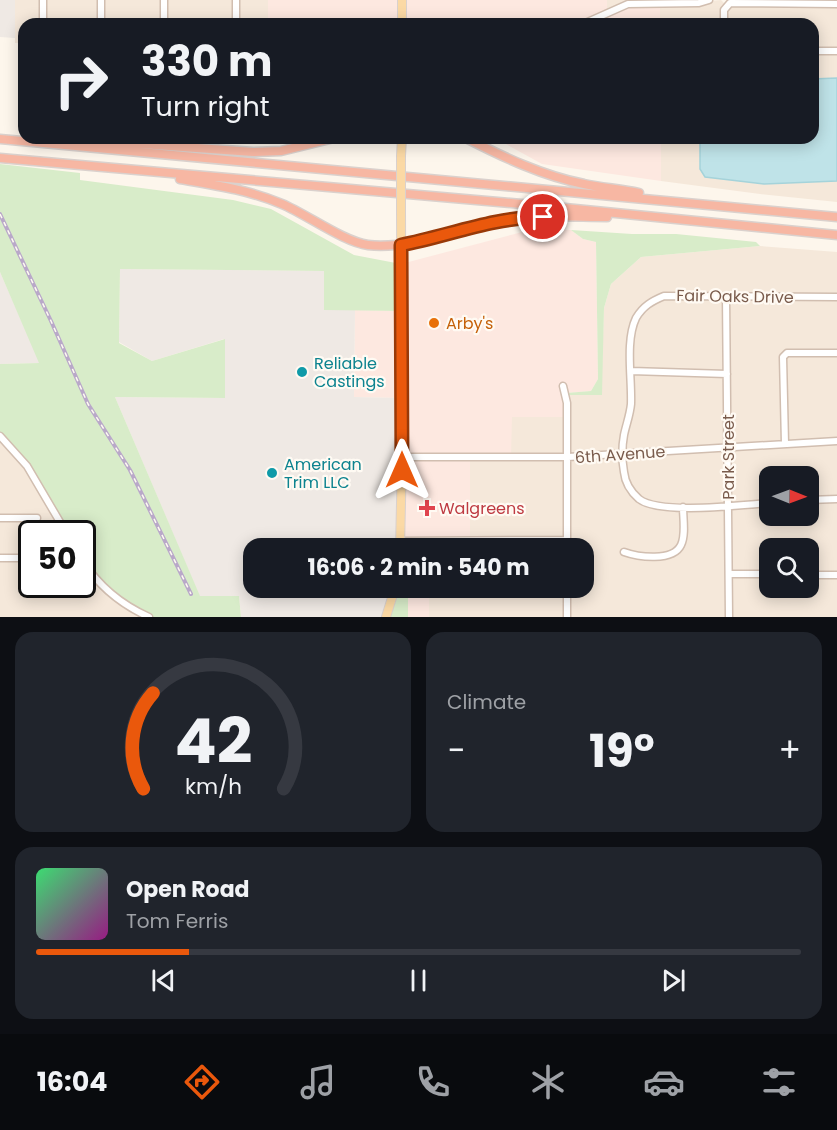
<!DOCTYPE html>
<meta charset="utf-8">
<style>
:root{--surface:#171b24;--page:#20242c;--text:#f1f3f6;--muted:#9ea1a6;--line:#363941;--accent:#ea580c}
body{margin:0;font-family:Poppins,sans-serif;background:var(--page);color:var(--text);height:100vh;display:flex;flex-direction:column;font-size:22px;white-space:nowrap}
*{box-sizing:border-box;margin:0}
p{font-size:20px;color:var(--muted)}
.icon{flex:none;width:33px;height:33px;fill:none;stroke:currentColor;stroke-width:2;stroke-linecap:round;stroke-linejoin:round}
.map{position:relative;height:617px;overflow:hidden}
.side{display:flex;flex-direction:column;gap:15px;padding:15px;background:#0d0f14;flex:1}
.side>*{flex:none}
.hud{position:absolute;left:18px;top:18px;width:801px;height:126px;border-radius:18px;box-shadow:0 3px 15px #0003;background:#171b24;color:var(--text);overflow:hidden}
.needle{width:39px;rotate:91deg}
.tools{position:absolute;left:759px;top:466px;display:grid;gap:12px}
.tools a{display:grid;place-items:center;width:60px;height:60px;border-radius:12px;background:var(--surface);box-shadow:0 3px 15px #0003;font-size:30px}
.speed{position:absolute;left:18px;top:520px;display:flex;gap:12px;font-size:30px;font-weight:700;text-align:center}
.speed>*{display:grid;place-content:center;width:78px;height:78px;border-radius:50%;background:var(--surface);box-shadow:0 3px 15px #0003;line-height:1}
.speed .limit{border:3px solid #111;border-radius:9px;background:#fff;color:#111}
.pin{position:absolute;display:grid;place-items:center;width:51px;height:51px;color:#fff;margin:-26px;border:3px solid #fff;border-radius:50%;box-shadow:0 2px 6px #0007}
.me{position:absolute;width:66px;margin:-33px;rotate:0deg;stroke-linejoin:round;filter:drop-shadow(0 0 4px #0008)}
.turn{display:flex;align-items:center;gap:21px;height:126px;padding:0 24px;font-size:27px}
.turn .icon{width:78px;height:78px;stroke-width:2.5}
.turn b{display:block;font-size:42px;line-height:51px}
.big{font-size:45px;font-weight:700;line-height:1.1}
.side .tile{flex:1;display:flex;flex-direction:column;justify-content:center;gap:9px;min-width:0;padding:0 21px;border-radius:18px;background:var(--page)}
.side .dial{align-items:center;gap:0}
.dial svg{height:156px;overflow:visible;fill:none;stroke:var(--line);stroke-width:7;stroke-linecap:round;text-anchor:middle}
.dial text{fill:var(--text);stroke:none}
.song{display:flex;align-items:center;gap:18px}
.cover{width:72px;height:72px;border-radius:9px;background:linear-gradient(135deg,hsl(140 70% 55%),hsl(310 70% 35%))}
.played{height:6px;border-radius:3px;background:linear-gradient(90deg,var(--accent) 20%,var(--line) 20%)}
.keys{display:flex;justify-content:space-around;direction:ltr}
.heat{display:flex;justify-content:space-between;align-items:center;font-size:33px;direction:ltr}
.side .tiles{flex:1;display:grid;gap:15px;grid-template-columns:1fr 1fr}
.tile:last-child{grid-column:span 2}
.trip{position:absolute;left:243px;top:538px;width:351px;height:60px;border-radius:18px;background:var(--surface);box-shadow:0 3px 15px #0003;font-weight:700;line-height:60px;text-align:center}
.tabs{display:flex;height:96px;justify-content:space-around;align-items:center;background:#090b0e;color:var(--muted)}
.tabs .icon{width:42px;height:42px}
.tabs .current{color:var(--accent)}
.tabs b{font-size:27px;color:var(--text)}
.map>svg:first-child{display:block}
</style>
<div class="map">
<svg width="837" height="617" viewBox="0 0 837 617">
<rect width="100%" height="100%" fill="#fdf6ec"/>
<path fill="#f5e8da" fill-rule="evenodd" d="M15,0H268V24H24V43H15Z
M607,0H687V3L721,0L727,6L800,0H837V202L760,194L661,181V138H813V24H660V3L607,13Z
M760,246L837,252V617H429V588H584V549H462V541H470V456L512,417H567L566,395H601L604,308L611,284L641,257ZM770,477H808V516H770ZM770,549H808V588H770Z
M0,436L27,466L67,534H32V585H82L83,560L149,617H0Z"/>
<path fill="#fde8e0" d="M268,0H607V12L617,8L660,3V24H268Z
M495,138H661V181L542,164Z
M537,228L571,230L583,239L596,242L598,379L591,391L566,393L567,417H512L511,457L470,456V541H462V549H400L401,398L354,397L355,310L401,311V264Z
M408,588H429V617H408Z"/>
<path fill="#efe9e4" d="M0,0H15V38L0,37Z
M120,269L324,271V309L355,310L354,397L402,398L400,549H254V588H395L386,617H241L239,596L200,597L115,397L224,398V339L152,361L119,342Z
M0,272L40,363L0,364Z"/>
<path fill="#d8ecc9" d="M0,164L80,173V180L233,200L271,209L354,255L401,264V311L324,310V271L120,269L119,343L152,361L225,339V398L115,397L200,596H239L241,617H149L121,602L83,560L82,534H67L27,466L0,436V364L39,363L0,272Z
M571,230L632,234H676L756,242L760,246L641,257L611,284L604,308L602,395H566V393L591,391L598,379L596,242L583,239Z
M395,588H408V617H386Z"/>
<path fill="#bfe3e8" stroke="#a5d3da" stroke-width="1.5" d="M837,78V181L764,184L705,177L700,169V138H813V79Z"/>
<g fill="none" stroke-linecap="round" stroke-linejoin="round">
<defs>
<path id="minor" d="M43,0V24
M101,24V0
M164,24V0
M236,24V0
M583,24L628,4L699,3L709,0
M724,24V10L730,3L837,4
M813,51H837
M726,296L729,617
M631,371L727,374
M563,386L567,403V549
M0,436L27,466L67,534
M785,444L783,357L787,353H837
M402,457H568L837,441
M808,500L837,499
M770,503C741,505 660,515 639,499C631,492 625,482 624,472C622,461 622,446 624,435C626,425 630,415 631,404C632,378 625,341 636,318C643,306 652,301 664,296L837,297
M0,518H37
M401,541L567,540
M624,552C638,557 673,562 681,545C686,535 683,518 683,507
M0,558H24
M82,560C98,585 122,605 149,617
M729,574H770
M808,575H837
M567,588V617"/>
<path id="major" d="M402,24V0
M401,156L402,138
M400,549L402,457L401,209
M386,617L395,588"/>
<path id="highway" d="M466,138C503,157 543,176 584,184C602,188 621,189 639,193
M0,139L837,217
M96,143L113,142L253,152L281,151L334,138
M0,158L555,207L837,235
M180,179C215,185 249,190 282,204C306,214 344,242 368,245C411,250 468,227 511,220C542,214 575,217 607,217"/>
</defs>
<use href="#minor" stroke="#d1beb0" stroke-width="9"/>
<use href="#major" stroke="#dad1cd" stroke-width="10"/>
<use href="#highway" stroke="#dad1cd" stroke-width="11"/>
<use href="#minor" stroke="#fff" stroke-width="6"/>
<use href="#major" stroke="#fbd9a5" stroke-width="8"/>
<use href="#highway" stroke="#f7b7a3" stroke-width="8"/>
<defs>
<path id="rail" d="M0,214L51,321L88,404L130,470L191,594"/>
</defs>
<use href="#rail" stroke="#b9a8c9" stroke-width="4"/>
<use href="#rail" stroke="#fffaf3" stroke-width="1.5" stroke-dasharray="4.5" stroke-linecap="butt"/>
<defs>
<path id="major-bridge" d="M401,209V156"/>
</defs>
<use href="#major-bridge" stroke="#dad1cd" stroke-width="10" stroke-linecap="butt"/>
<use href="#major-bridge" stroke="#fbd9a5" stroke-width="8"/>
</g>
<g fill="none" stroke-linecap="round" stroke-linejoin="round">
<defs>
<path id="route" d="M402,470L401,245C448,236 494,217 543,217"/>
</defs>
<use href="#route" stroke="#983908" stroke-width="15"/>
<use href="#route" stroke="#ea580c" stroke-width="10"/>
</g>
<circle fill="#e8710a" stroke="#fffaf3" stroke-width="2" cx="434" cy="323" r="6"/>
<g fill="#0f9aa8" stroke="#fffaf3" stroke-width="2">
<circle cx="302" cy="372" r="6"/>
<circle cx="272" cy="473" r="6"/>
</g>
<path fill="#e0444e" stroke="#fffaf3" stroke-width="2" d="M424 499h6v6h6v6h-6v6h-6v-6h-6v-6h6z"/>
<g text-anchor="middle" stroke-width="4.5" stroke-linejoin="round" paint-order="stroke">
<g font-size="16" fill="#7a5c4d" stroke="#fffaf3">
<text transform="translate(735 296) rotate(1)" y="6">Fair Oaks Drive</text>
<text transform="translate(620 454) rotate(-4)" y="6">6th Avenue</text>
<text transform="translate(728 457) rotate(-90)" y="6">Park Street</text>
</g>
<g font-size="16" fill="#c56008" stroke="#fffaf3" text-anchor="start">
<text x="446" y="329">Arby's</text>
</g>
<g font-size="16" fill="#0d838f" stroke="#fffaf3" text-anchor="start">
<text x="314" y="369">Reliable<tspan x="314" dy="18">Castings</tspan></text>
<text x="284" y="470">American<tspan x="284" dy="18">Trim LLC</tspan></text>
</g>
<g font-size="16" fill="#be3a42" stroke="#fffaf3" text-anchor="start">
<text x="439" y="514">Walgreens</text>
</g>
</g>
</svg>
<div class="tools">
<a><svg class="needle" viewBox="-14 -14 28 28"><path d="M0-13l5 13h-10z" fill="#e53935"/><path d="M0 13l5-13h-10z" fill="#9ea1a6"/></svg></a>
<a><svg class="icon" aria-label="search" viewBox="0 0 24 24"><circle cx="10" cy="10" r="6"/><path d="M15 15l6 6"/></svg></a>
</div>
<div class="speed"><div class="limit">50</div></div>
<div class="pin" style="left:543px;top:217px;background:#d93025"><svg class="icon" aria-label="arrive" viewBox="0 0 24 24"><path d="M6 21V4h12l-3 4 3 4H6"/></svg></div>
<svg class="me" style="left:402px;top:470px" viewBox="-20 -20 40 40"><path d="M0-17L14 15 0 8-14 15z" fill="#ea580c" stroke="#fff" stroke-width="4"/></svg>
<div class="trip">16:06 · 2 min · 540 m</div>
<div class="hud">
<div class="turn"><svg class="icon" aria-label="right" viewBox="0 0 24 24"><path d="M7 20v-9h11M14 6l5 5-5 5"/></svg><div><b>330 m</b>Turn right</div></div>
</div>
</div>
<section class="side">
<div class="tiles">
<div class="tile dial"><svg viewBox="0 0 100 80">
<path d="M14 69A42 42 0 1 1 86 69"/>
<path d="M14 69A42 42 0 0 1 19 20" stroke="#ea580c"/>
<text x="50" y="56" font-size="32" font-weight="700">42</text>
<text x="50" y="72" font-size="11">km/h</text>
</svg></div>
<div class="tile"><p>Climate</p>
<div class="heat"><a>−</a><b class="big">19°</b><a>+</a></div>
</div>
<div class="tile">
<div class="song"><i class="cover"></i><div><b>Open Road</b><p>Tom Ferris</p></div></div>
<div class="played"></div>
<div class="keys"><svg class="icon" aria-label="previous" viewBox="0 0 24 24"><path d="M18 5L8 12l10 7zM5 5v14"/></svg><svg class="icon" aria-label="pause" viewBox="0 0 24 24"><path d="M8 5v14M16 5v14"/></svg><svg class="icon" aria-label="next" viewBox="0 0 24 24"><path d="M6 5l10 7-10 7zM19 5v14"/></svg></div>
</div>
</div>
</section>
<nav class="tabs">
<b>16:04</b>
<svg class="icon current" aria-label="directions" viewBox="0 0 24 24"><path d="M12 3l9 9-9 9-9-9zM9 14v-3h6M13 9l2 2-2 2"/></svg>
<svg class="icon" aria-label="music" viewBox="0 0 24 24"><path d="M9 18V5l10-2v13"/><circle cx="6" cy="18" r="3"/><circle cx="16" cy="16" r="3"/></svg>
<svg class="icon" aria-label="phone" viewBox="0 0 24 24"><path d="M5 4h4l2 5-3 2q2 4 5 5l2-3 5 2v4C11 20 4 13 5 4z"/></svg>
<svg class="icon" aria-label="climate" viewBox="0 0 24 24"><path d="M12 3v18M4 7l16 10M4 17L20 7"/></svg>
<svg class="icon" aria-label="car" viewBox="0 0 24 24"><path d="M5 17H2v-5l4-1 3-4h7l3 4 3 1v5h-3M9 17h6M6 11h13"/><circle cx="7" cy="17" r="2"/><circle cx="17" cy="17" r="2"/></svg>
<svg class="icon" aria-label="filters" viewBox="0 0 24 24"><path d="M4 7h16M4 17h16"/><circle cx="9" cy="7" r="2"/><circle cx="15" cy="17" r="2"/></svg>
</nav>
